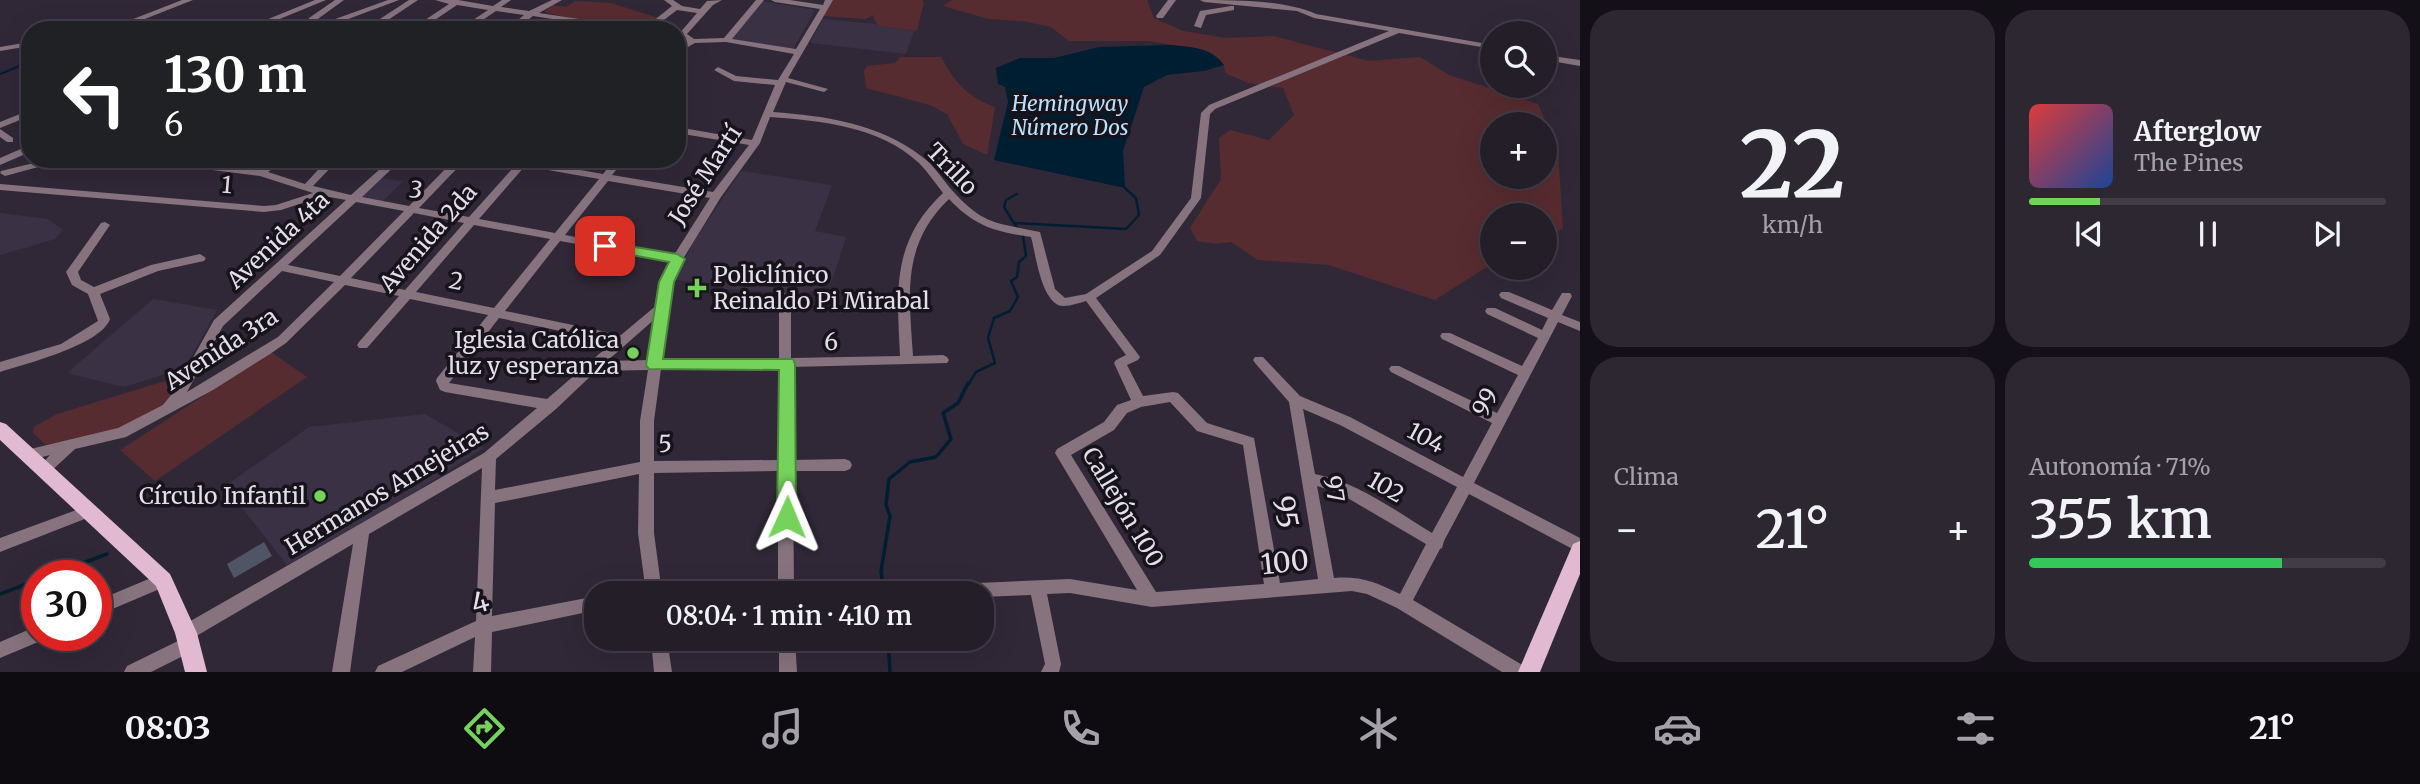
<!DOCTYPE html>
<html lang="es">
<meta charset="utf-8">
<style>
:root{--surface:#241e29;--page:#2c2731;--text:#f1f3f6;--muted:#a3a2a8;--line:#413c46;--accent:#75d25b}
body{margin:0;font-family:Merriweather,serif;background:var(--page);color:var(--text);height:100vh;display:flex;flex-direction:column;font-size:26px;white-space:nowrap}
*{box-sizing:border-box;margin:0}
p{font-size:23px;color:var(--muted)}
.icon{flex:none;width:38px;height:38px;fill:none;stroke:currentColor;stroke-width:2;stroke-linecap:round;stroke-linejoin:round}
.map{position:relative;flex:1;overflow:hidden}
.details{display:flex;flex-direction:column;gap:10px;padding:10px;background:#141017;width:840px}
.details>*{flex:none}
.top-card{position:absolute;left:21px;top:21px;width:665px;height:147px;border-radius:28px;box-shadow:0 7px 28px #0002,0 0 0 2px var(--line);background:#202124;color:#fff;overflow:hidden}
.tools{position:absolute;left:1480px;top:21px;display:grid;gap:14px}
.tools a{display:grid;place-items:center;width:77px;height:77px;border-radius:50%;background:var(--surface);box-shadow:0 7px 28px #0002,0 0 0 2px var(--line);font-size:35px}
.speed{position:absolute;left:21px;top:560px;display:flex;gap:14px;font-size:35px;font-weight:700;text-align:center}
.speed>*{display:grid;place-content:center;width:91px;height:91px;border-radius:50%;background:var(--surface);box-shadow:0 7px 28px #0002,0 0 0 2px var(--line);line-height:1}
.speed .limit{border:10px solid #d22;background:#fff;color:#111}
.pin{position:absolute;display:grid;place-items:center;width:60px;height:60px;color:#fff;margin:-30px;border-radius:14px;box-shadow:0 4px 10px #0006}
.me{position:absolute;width:77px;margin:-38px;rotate:1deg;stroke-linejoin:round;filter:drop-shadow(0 0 5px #0008)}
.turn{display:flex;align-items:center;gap:24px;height:147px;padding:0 28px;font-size:32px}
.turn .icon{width:91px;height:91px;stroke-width:2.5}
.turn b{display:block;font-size:49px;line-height:60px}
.big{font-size:52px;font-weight:600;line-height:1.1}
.details .widget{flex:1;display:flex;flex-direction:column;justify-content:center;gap:10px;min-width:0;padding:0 24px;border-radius:28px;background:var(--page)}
.details .dial{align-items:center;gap:0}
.dial b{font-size:91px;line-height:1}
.song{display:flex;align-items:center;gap:21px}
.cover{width:84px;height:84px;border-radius:10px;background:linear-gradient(135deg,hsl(0 70% 55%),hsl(220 70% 35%))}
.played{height:7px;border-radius:4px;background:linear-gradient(90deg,var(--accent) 20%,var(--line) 20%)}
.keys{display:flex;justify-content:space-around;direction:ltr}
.heat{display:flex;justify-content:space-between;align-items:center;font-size:38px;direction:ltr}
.charge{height:10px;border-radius:5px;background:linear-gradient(90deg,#34c759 71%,var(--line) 0)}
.details .tiles{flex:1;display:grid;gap:10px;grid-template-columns:repeat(2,1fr)}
.trip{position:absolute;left:584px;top:581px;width:410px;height:70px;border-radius:28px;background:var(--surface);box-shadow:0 7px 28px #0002,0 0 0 2px var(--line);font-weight:600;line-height:70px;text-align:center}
.dock{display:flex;height:112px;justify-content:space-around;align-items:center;background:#0e0c10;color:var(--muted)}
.dock .icon{width:49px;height:49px}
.dock .active{color:var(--accent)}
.dock b{font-size:32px;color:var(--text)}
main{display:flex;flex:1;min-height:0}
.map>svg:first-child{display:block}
</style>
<main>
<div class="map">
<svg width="1580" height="672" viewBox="0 0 1580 672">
<rect width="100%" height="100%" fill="#302837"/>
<path fill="#3b3145" d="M760,1L815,10L793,49L729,40Z
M823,19L876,24V26L914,31L906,54L810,43Z
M741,171L832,185L815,231L846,237L832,281L820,289L801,294L724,289L722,284L675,280L694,241Z
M380,178L403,181L382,202L358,198Z
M0,213L48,219L63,230L55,239L0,255Z
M153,299L217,310L185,368L124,387L67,373Z
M425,414L484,448L391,507L287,565L225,486L309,427Z"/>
<path fill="#572c30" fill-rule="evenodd" d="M830,0H922L924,2L917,31L877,26L873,15L865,19L822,16Z
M952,0H1147L1154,18L1183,31L1226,38L1273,36L1369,61L1420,57L1449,75L1538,104L1558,150L1563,229L1545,237V215H1493V263L1435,300L1329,265L1258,260L1231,242L1216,244L1197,241L1190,228L1221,179L1219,138L1230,130L1269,140L1294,115L1283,88L1248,83L1225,73L1224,65L1199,49L1148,41H1069L1051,27L1022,21L988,19L943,6ZM1493,124H1545V177H1493Z
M575,1L611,3L665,20L656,30H580L585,22L544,12L553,5L566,7Z
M900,57H941C955,82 967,97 995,107L987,155L963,144L947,114L930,105L866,88L864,71L867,66L895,63Z
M271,352L307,377L155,481L120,450Z
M188,374L172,402L121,432L46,445L33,433L34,427L57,414Z"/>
<path fill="#001e32" d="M1170,45C1191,47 1211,47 1224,65L1204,71L1167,75L1144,87L1123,151L1125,188L994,160L1008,102L1005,87L998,84L996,68L1020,58H1054L1099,47Z"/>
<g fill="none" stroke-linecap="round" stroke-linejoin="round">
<path stroke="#001e32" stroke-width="2" d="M0,74L22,65L30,56"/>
<path stroke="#001e32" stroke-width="2.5" d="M1017,194L1006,200L1004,207L1017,228
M1014,223L1126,229L1139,215L1136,198L1125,188
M968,385L976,372L995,363L988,338L994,318L1010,311L1018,297L1011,281L1017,277L1019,262L1026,256L1023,236"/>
<path stroke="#001e32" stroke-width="3.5" d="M49,576L107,554
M883,586L881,571L890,516L886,505L889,479L910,462L936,457L951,439L943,413L958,403L968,383
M0,594L37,580
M888,639L890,672"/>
</g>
<path fill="#505566" d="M264,542L272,556L234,578L227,564Z"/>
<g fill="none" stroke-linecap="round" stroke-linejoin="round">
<path fill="#86737e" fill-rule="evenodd" d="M182,0H193L117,30H105Z
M315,0H326L253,30H241Z
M335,0H344L315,21L313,27L388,0H399L319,30H303L309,18Z
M409,0H418L373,30H363Z
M435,0H458L493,6L502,0H511L501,7L529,11L552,0H562L539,13L579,19L583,21L579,23L533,16L515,30H506L524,15L496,11L468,30H458L488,10L457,5L420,30H410L449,4Z
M664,0H673L682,6L700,9L707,1L722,0L713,5L687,34L694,39L724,38L756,0H764L732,39L796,49L820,9L775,2L771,0H790L823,5L825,0H833L788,78L828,89L824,92L786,82L773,112C825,116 878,123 921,156C933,164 941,177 950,188C984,226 994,222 1040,232L1055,289L1065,298L1086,294L1152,251L1191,198L1201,113L1209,105L1389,31L1314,18L1297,11L1204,2L1200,0C1235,0 1284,0 1316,14L1493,45V49L1399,33L1215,109L1210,114L1201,198L1160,255L1096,298L1140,357L1138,360L1127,365L1143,396L1173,392L1178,393L1207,423L1254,438L1280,583L1318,579L1289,402L1255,363L1253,360L1255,357H1263L1300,396L1350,417L1463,477L1492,423L1391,372L1389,369L1391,366H1399L1497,413L1518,375L1442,339L1440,336L1442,333H1450L1522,366L1538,338L1487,314L1485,311L1487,308H1495L1542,330L1548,318L1501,298L1499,295L1501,292H1509L1552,310L1562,293H1570L1572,296L1562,315L1580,322V331L1558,322L1474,483L1580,538V553L1469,494L1444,541L1442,548L1440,549L1413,600L1524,666L1527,672H1502L1397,608L1367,594L1352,591L1152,607L1070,593L1047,594L1061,664L1059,672H1041L1045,664L1031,595L982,597V593H900L902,588L908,586L1070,579L1137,590L1055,453L1057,449L1104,422L1117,405L1131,400L1114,363L1116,360L1126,355L1086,301C1079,303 1065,308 1058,305C1040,295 1036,255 1031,237C996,232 974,226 949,199C901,245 909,295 913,356L943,355L947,357L949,360L947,363L792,367L793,460L845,459L850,461L852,465L850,469L845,471H793L794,593H778V471L654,473V533L662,593H646L638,533L639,474L495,503L492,616L597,596V610L492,632L491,672H473L475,637L402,672H375L378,666L476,621L482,468L369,534L350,672H332L353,544L193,638L197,644L195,650L151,672H124L127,666L182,639L178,633L180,627L484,453L537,408L445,392L440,390L436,381L437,378L488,315L410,299L367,348H359L357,345L359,342L399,296L345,285L286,343L270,354L213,390L126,437L75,449L48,474L43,476L38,474L36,470L50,455L27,461L22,459L20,455L22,451L118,428L163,405L175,390L214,320L346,200L324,196L281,210L264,212L0,190V184L264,206L276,205L313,193L260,176L148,162L143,159H174L259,170L273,159H284L268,172L305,184L328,159H339L313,186L351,195L391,159H402L362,197L409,206L455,159H466L419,208L469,217L521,159H531L529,161L603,174L615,159H625L612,175L713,192L749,145L677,133V127L752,140L775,85L734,81L714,70L718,67L736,76L778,80L794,54L726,42L695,43L677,53V47L687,41L678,35L697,13L677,10L651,30H642L672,6ZM770,117C822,121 879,126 919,163C928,172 935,183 943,193C891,242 897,290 900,356L791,358V297L785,293L779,297V358L662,360L673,282L683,259L721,197L760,143ZM525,166L599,179L555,233L479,219ZM608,181L710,198L674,255L565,235ZM356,202L404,211L340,276L288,265ZM414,213L464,223L405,290L351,278ZM474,225L550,239L494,308L416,292ZM560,241L670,261L661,282L658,304L621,335L505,311ZM282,271L334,282L278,337L187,392L223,326ZM499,318L613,342L547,399L449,383ZM656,318L649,360L607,361ZM779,367V460L654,461V421L661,369ZM648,370L640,421V462L495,490L496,459L556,409L596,371ZM1170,402L1197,431L1243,445L1264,584L1156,592L1071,455L1114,430L1127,413L1141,407ZM1303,409L1340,425L1457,487L1432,533C1396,511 1357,482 1315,474ZM1317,486L1339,493L1426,544L1400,594C1375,582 1361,576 1334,578Z
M1168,0H1176L1163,18H1157L1156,16Z
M1231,6H1234V10L1206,15L1201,28L1194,26L1200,11Z
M30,42V46L0,51V47Z
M1545,55L1580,60V66L1545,60Z
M30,110V116L0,128V122Z
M0,129L13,138V142H7L0,137Z
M30,145V152L0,165V158Z
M50,159H68L5,176L0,173L1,171Z
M105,222L110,225L78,272L81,280L94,287L151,265L200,254L206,258L204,261L158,271L100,294L110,319C101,345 25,364 0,372V362L61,344L98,321L88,294L72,285L66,272L101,223Z
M90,505L95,507L97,511L95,515L0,552V538Z
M163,573L169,575L171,580L169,585L96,616V601Z
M37,626V635H45L43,640L0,658V642Z
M651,639H667L672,672H654Z
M779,639H795L797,672H779Z"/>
<path fill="#e1b9d1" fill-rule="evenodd" d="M0,422L6,424L170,574L197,633L207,672H185L175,633L156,586L0,440Z
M1580,541V574L1540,672H1518L1573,544Z"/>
</g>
<path fill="#75d25b" stroke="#4c883b" stroke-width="2" d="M605,242L677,254L685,259L674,282L663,359H793L795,364L796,517L793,523L787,525L780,523L777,517L779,370L649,369L646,365L659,282L669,262L600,249V243Z"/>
<g fill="#75d25b" stroke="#16131a" stroke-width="2.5">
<path d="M693.5 277.5h7v7h7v7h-7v7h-7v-7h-7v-7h7z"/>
<circle cx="633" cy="353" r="7"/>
<circle cx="320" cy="496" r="7"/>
</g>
<g text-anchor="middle" stroke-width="7" stroke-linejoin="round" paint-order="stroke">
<g font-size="21" font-style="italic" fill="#b9e0fd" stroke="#16131a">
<text x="1070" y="111">Hemingway<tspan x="1070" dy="24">Número Dos</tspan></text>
</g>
<g font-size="23" fill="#e3dee8" stroke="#16131a">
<text transform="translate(952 169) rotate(46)" y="8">Trillo</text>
<text transform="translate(705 175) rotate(-57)" y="8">José Martí</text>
<text transform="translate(227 185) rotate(5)" y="8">1</text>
<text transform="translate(416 190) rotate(11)" y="8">3</text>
<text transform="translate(428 238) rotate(-49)" y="8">Avenida 2da</text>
<text transform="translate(278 240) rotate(-43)" y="8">Avenida 4ta</text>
<text transform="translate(456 281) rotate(12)" y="8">2</text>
<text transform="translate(831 342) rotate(-1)" y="8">6</text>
<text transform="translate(221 349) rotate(-33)" y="8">Avenida 3ra</text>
<text transform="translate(1485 402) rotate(-62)" y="8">99</text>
<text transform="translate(1426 438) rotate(28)" y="8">104</text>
<text transform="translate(665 444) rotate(-1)" y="8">5</text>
<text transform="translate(1386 487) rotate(30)" y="8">102</text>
<text transform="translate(387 489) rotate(-31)" y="8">Hermanos Amejeiras</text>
<text transform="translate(1334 489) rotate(81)" y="8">97</text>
<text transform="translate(1123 507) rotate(59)" y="8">Callejón 100</text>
</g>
<g font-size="23" fill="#e3dee8" stroke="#16131a" text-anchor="end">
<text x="713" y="283" text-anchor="start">Policlínico<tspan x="713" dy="26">Reinaldo Pi Mirabal</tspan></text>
<text x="619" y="348">Iglesia Católica<tspan x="619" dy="26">luz y esperanza</tspan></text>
<text x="306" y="504">Círculo Infantil</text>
</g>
<g font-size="28" fill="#e3dee8" stroke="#16131a">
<text transform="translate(1286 512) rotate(81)" y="10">95</text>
<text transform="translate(1285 562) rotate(-6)" y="10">100</text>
<text transform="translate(480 602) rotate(-15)" y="10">4</text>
</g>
</g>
</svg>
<div class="tools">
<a><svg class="icon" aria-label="search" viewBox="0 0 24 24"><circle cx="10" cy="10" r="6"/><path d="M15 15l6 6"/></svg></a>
<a>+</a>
<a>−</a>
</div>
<div class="speed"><div class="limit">30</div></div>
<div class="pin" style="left:605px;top:246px;background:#d93025"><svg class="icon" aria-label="arrive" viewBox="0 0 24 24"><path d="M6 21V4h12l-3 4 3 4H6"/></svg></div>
<svg class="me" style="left:787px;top:517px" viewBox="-20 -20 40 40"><path d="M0-17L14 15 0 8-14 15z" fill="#75d25b" stroke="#fff" stroke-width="4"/></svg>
<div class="trip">08:04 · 1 min · 410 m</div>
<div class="top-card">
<div class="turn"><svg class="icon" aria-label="left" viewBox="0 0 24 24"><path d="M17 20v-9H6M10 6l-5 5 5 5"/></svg><div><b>130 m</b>6</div></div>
</div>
</div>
<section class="details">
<div class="tiles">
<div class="widget dial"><b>22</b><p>km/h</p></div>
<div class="widget">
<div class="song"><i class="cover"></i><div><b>Afterglow</b><p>The Pines</p></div></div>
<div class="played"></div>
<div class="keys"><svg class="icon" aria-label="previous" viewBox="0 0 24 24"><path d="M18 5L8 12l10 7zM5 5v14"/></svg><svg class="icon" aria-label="pause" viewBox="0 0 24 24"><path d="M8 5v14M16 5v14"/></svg><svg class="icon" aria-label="next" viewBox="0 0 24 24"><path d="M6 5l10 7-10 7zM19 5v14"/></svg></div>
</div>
<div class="widget"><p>Clima</p>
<div class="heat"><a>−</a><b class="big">21°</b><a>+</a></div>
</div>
<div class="widget"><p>Autonomía · 71%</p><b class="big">355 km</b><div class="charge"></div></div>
</div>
</section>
</main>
<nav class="dock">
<b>08:03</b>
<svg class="icon active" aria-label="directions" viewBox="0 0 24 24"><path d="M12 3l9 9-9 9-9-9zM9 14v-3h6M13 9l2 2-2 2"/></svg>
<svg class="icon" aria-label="music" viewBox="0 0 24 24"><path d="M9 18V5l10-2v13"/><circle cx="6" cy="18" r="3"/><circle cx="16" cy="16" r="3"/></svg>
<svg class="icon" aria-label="phone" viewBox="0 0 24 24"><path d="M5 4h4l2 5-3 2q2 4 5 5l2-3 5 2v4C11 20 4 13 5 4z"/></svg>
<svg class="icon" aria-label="climate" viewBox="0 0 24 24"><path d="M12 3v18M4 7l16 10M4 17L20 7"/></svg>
<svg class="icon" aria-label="car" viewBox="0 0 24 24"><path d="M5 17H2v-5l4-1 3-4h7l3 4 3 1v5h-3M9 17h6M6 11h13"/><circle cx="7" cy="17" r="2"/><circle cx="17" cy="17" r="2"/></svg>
<svg class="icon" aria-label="filters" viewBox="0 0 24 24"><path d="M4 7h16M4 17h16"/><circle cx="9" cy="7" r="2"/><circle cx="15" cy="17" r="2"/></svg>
<b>21°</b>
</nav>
